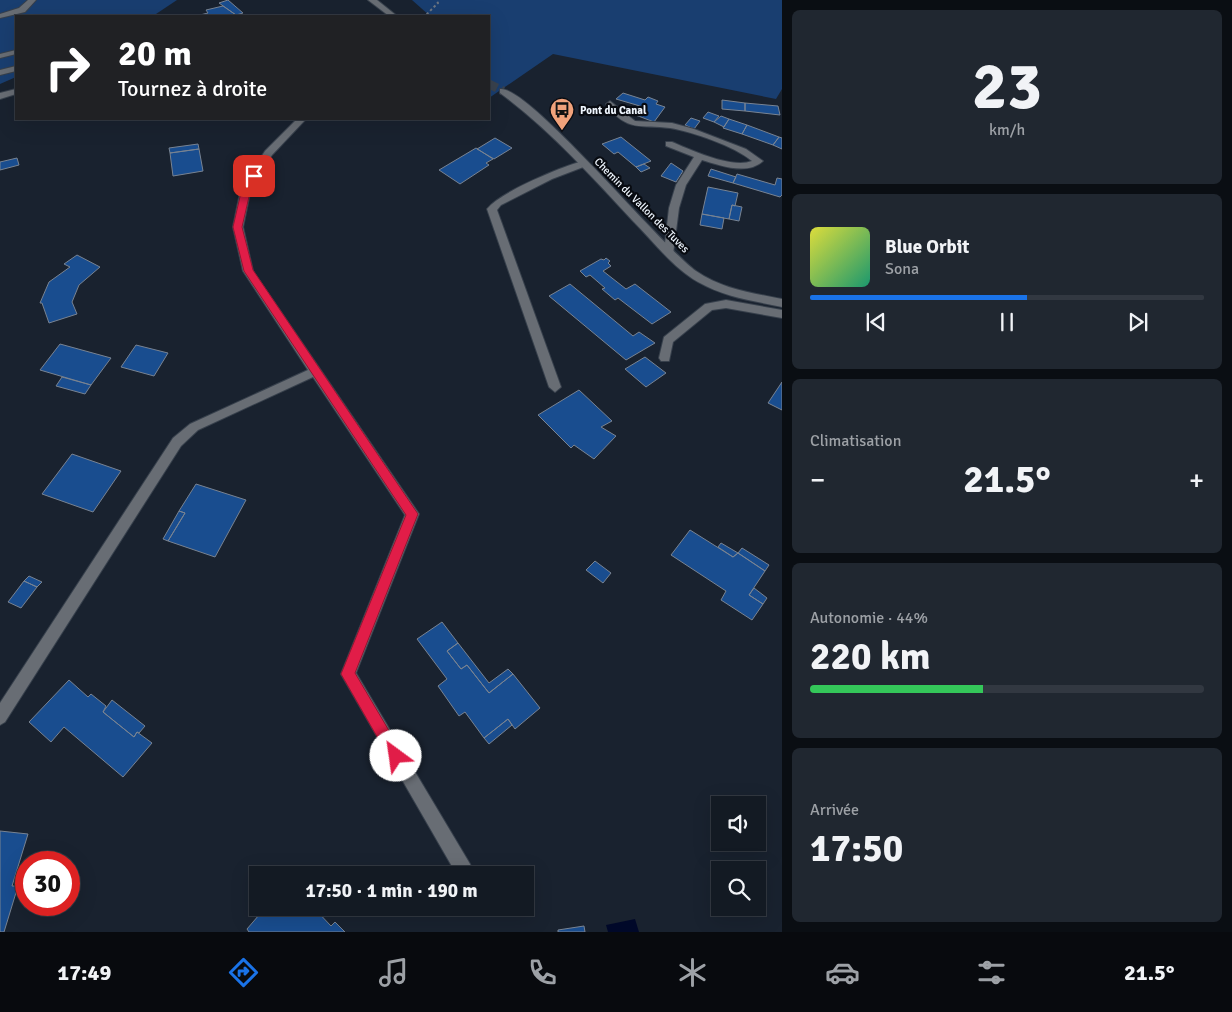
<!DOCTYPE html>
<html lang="fr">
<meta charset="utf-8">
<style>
:root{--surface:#131a23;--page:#202730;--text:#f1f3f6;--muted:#9da1a6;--line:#323841;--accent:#1a73e8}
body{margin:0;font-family:Signika,sans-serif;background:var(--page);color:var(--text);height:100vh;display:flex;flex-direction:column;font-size:19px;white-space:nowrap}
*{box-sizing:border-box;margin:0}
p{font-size:16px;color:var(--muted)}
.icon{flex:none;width:28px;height:28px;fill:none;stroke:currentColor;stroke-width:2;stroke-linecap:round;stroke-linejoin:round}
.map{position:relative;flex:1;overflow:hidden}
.side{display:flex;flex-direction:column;gap:10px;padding:10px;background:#0a0e13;width:450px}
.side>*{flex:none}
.top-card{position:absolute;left:15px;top:15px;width:475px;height:105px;border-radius:0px;box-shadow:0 5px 20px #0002,0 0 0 1px var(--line);background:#202124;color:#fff;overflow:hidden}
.buttons{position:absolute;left:711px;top:796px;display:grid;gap:10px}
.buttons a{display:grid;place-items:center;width:55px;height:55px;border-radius:0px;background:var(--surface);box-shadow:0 5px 20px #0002,0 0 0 1px var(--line);font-size:25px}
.speed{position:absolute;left:15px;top:851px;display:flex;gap:10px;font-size:25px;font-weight:700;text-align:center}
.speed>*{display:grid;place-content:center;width:65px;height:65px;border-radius:50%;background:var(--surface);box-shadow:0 5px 20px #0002,0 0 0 1px var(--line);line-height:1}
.speed .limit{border:8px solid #d22;background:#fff;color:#111}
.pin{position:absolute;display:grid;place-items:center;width:42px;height:42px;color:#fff;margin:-21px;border-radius:10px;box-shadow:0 2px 8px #0006}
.me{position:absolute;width:55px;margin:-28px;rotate:329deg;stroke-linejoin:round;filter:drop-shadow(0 0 4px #0008)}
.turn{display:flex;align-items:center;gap:18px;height:105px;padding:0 20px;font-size:22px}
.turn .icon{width:65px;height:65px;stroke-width:2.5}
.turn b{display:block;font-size:35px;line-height:42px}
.big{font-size:38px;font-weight:700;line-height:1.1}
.side .tile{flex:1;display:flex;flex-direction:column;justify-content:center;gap:8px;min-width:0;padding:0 18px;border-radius:8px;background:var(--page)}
.side .dial{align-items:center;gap:0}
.dial b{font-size:65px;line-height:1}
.song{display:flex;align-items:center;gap:15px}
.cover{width:60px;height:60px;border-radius:8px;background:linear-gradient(135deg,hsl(60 70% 55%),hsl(160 70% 35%))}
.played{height:5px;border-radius:2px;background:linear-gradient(90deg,var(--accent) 55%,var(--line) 55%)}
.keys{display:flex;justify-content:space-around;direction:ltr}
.heat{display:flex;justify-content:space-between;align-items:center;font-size:28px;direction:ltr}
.charge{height:8px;border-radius:4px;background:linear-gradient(90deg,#34c759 44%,var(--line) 0)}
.trip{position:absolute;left:249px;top:866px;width:285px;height:50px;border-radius:0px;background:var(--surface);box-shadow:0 5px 20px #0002,0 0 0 1px var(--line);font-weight:700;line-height:50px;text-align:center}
.dock{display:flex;height:80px;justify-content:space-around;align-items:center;background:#080a0e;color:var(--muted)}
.dock .icon{width:35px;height:35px}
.dock .selected{color:var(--accent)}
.dock b{font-size:22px;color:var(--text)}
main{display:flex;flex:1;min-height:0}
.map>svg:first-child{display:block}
</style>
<main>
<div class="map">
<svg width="782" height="932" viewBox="0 0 782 932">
<rect width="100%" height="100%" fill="#19222f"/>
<path fill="#193e70" d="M0,0H177L153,16H16V77L0,84Z
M412,0H782V89L776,99L553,54L489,98V16H430Z"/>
<path fill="#000829" d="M635,919L639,932H608L606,925Z"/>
<path fill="#194d8f" stroke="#788392" d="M228,0L243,13L236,15L219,3Z
M223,6L236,15L196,16L208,13L206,10Z
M623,93L645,100L648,97L658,101L656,104L665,107L654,122L633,114L640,106L616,99Z
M722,100L745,103V111L722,109Z
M745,103L778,106L780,115L745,111Z
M708,112L719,116L714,122L703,118Z
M721,116L729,119L724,127L714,122Z
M691,118L700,121L694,129L685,125Z
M729,119L747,125L742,134L723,128Z
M747,125L779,137L773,145L742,134Z
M621,137L651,161L636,167L618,152L614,154L602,144Z
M779,137L782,138V149L773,145Z
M495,138L512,148L494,159L477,149Z
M198,144L199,149L170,153L169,148Z
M476,148L493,159L486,163L489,165L460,184L439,170Z
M199,149L203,171L173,176L170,153Z
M17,158L19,165L0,170V162Z
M671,163L683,171L676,182L661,176Z
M644,164L650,168L641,172L636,167Z
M711,169L736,177L733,183L708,176Z
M737,174L775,185L777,178L782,179V195L780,197L733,183Z
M708,187L738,193L735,206L732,205L729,219L702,214Z
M732,205L742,207L739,221L729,219Z
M702,214L724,218L722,229L700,225Z
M77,255L100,267L79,285L72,302L77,314L49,323L42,303H40L49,282L70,267L64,264Z
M606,258L610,261L608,263L611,266L603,271L626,289L635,284L671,312L652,324L618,298L615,300L602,289L605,288L590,275L586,277L580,271L601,259L604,260Z
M570,284L633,336L639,332L655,343L626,360L549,296Z
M60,344L111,358L91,385L40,370Z
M136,345L168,353L154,376L121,367Z
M645,357L666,373L646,387L625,369Z
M62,377L91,385L85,394L56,386Z
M782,382V410L768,403Z
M579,390L612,421L601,427L616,436L594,459L574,445L571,448L538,415Z
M72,454L121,471L93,512L42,494Z
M196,484L246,500L215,557L168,541L185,513L179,511Z
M179,511L185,513L168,541L163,539Z
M690,530L733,557L738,553L765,571L749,595L763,604L752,620L721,600L726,591L671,555Z
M721,543L738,553L733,557L718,547Z
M742,548L769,565L765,571L738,553Z
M595,561L611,573L603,583L586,570Z
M29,576L42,582L37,587L24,581Z
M24,581L37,587L21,608L8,602Z
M754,588L767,598L763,604L749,595Z
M442,622L458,643L447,651L461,669L467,665L489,693L513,674L540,708L515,729L508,719L484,738L465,712L459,716L438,686L447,679L417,639Z
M458,643L489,683L508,669L513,674L489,693L467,665L461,669L447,651Z
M69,680L88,697L91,694L106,706L103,712L134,737L137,732L152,743L123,777L64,727L51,742L29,722Z
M112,700L145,726L139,733L137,732L134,737L103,712Z
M508,719L512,725L489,744L484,738Z
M0,831L28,834L12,886H18L4,932H0Z
M265,908H314L331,926L335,922L345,932H249L247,929Z
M584,926L585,932H558V930Z"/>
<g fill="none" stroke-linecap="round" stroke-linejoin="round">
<path stroke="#39424e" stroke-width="9" stroke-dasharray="9 4.5" stroke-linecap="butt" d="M489,84L503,91"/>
<defs>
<path id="lane" d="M28,0H36L25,12L0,18V14L19,8Z
M16,50V54L0,58V54Z
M16,66V71L0,75V70Z
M610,101L635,121L672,123L694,129L746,149L763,161C747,176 719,165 702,160L686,185L679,208L673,254H665L664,252L669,208L676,185L694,157L666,146V142H672C691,150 732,169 752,161C734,146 693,132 670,128C641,124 627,133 606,104Z
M583,161L588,164L586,166L552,179L501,205L497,210L561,387L555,392L549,387L487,209C500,192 561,167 583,161Z
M726,300L782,310V318L726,308L712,310L673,342L669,361H661L659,358L664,337L705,304Z"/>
<path id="street" d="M368,0H377L397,16H389Z
M16,89V94L0,99V93Z
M500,89C528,85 662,247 696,271C722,289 752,293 782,299V307C754,301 724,297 698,282C672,267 653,241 632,220C590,175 550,130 500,93Z
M297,119H306L272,155L251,188L243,227L253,271L419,514L356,673L470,864L472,870L470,875H457L341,674L405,515L313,377L198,430L181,446L5,722L0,725V703L173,438L190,424L308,370L243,271L233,227L241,188L265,151Z"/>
</defs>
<use href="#lane" stroke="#37404c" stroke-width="2"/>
<use href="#street" stroke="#37404c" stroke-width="2"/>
<path stroke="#6d7681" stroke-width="2" stroke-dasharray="2.5 2.5" stroke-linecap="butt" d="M422,16L426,15L438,3L436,0"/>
<use href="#lane" fill="#686d74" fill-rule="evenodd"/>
<use href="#street" fill="#686d74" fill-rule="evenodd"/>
</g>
<path fill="#e11d48" stroke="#92132f" d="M254,174L258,176L251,188L242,227L253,270L418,514L355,673L401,751L404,756L401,761L396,763L391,761L341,674L406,515L244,271L233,227L242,188L251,175Z"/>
<defs>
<symbol id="bus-pin" viewBox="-11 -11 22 30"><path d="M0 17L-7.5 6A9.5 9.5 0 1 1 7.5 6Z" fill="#f1a27b" stroke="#080b11"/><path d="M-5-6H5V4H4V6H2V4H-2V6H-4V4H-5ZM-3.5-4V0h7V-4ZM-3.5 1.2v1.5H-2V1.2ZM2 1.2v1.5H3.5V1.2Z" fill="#111"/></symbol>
</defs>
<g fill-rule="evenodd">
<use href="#bus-pin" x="548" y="96" width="28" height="38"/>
</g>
<g text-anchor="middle" stroke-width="4.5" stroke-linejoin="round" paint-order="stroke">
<g font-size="11" font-weight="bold" fill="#eff6fe" stroke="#080b11" text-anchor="start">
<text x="580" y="114">Pont du Canal</text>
</g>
<g font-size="11" fill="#eff6fe" stroke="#080b11">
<text transform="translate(642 205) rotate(45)" y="4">Chemin du Vallon des Tuves</text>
</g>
</g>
</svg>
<div class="buttons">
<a><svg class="icon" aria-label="sound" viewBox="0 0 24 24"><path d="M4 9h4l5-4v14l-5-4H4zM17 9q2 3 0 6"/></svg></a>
<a><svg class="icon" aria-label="search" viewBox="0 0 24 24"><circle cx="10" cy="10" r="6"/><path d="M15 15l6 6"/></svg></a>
</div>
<div class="speed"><div class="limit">30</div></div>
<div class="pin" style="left:254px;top:176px;background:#d93025"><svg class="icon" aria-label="arrive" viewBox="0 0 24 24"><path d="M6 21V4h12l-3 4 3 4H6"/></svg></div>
<svg class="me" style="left:396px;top:756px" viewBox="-20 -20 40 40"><circle r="19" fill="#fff"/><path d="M0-13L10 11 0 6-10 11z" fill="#e11d48"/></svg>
<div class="trip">17:50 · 1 min · 190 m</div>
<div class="top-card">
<div class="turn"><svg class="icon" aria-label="right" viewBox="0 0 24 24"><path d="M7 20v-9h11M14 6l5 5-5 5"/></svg><div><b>20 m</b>Tournez à droite</div></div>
</div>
</div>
<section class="side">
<div class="tile dial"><b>23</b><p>km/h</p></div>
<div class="tile">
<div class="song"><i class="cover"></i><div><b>Blue Orbit</b><p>Sona</p></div></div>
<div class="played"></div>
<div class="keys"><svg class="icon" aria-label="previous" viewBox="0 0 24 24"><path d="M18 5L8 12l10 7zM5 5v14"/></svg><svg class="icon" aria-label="pause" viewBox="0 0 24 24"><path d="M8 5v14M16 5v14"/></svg><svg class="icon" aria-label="next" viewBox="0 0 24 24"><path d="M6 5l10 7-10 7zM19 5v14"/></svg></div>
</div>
<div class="tile"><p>Climatisation</p>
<div class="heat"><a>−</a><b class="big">21.5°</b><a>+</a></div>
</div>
<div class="tile"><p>Autonomie · 44%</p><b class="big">220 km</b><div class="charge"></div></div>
<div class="tile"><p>Arrivée</p><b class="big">17:50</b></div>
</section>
</main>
<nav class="dock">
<b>17:49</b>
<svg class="icon selected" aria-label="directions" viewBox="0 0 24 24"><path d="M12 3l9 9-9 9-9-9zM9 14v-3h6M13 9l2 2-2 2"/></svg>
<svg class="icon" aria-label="music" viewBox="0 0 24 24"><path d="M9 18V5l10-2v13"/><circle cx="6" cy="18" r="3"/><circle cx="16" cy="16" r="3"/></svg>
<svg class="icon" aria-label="phone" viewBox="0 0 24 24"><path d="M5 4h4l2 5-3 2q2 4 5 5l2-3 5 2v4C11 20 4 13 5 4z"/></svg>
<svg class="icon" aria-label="climate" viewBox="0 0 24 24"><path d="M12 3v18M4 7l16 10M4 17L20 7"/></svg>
<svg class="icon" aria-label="car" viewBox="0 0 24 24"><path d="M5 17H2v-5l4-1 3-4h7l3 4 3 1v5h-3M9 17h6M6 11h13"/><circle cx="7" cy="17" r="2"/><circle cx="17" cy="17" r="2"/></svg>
<svg class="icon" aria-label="filters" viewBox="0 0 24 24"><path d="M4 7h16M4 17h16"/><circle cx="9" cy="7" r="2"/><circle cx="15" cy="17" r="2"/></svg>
<b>21.5°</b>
</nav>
